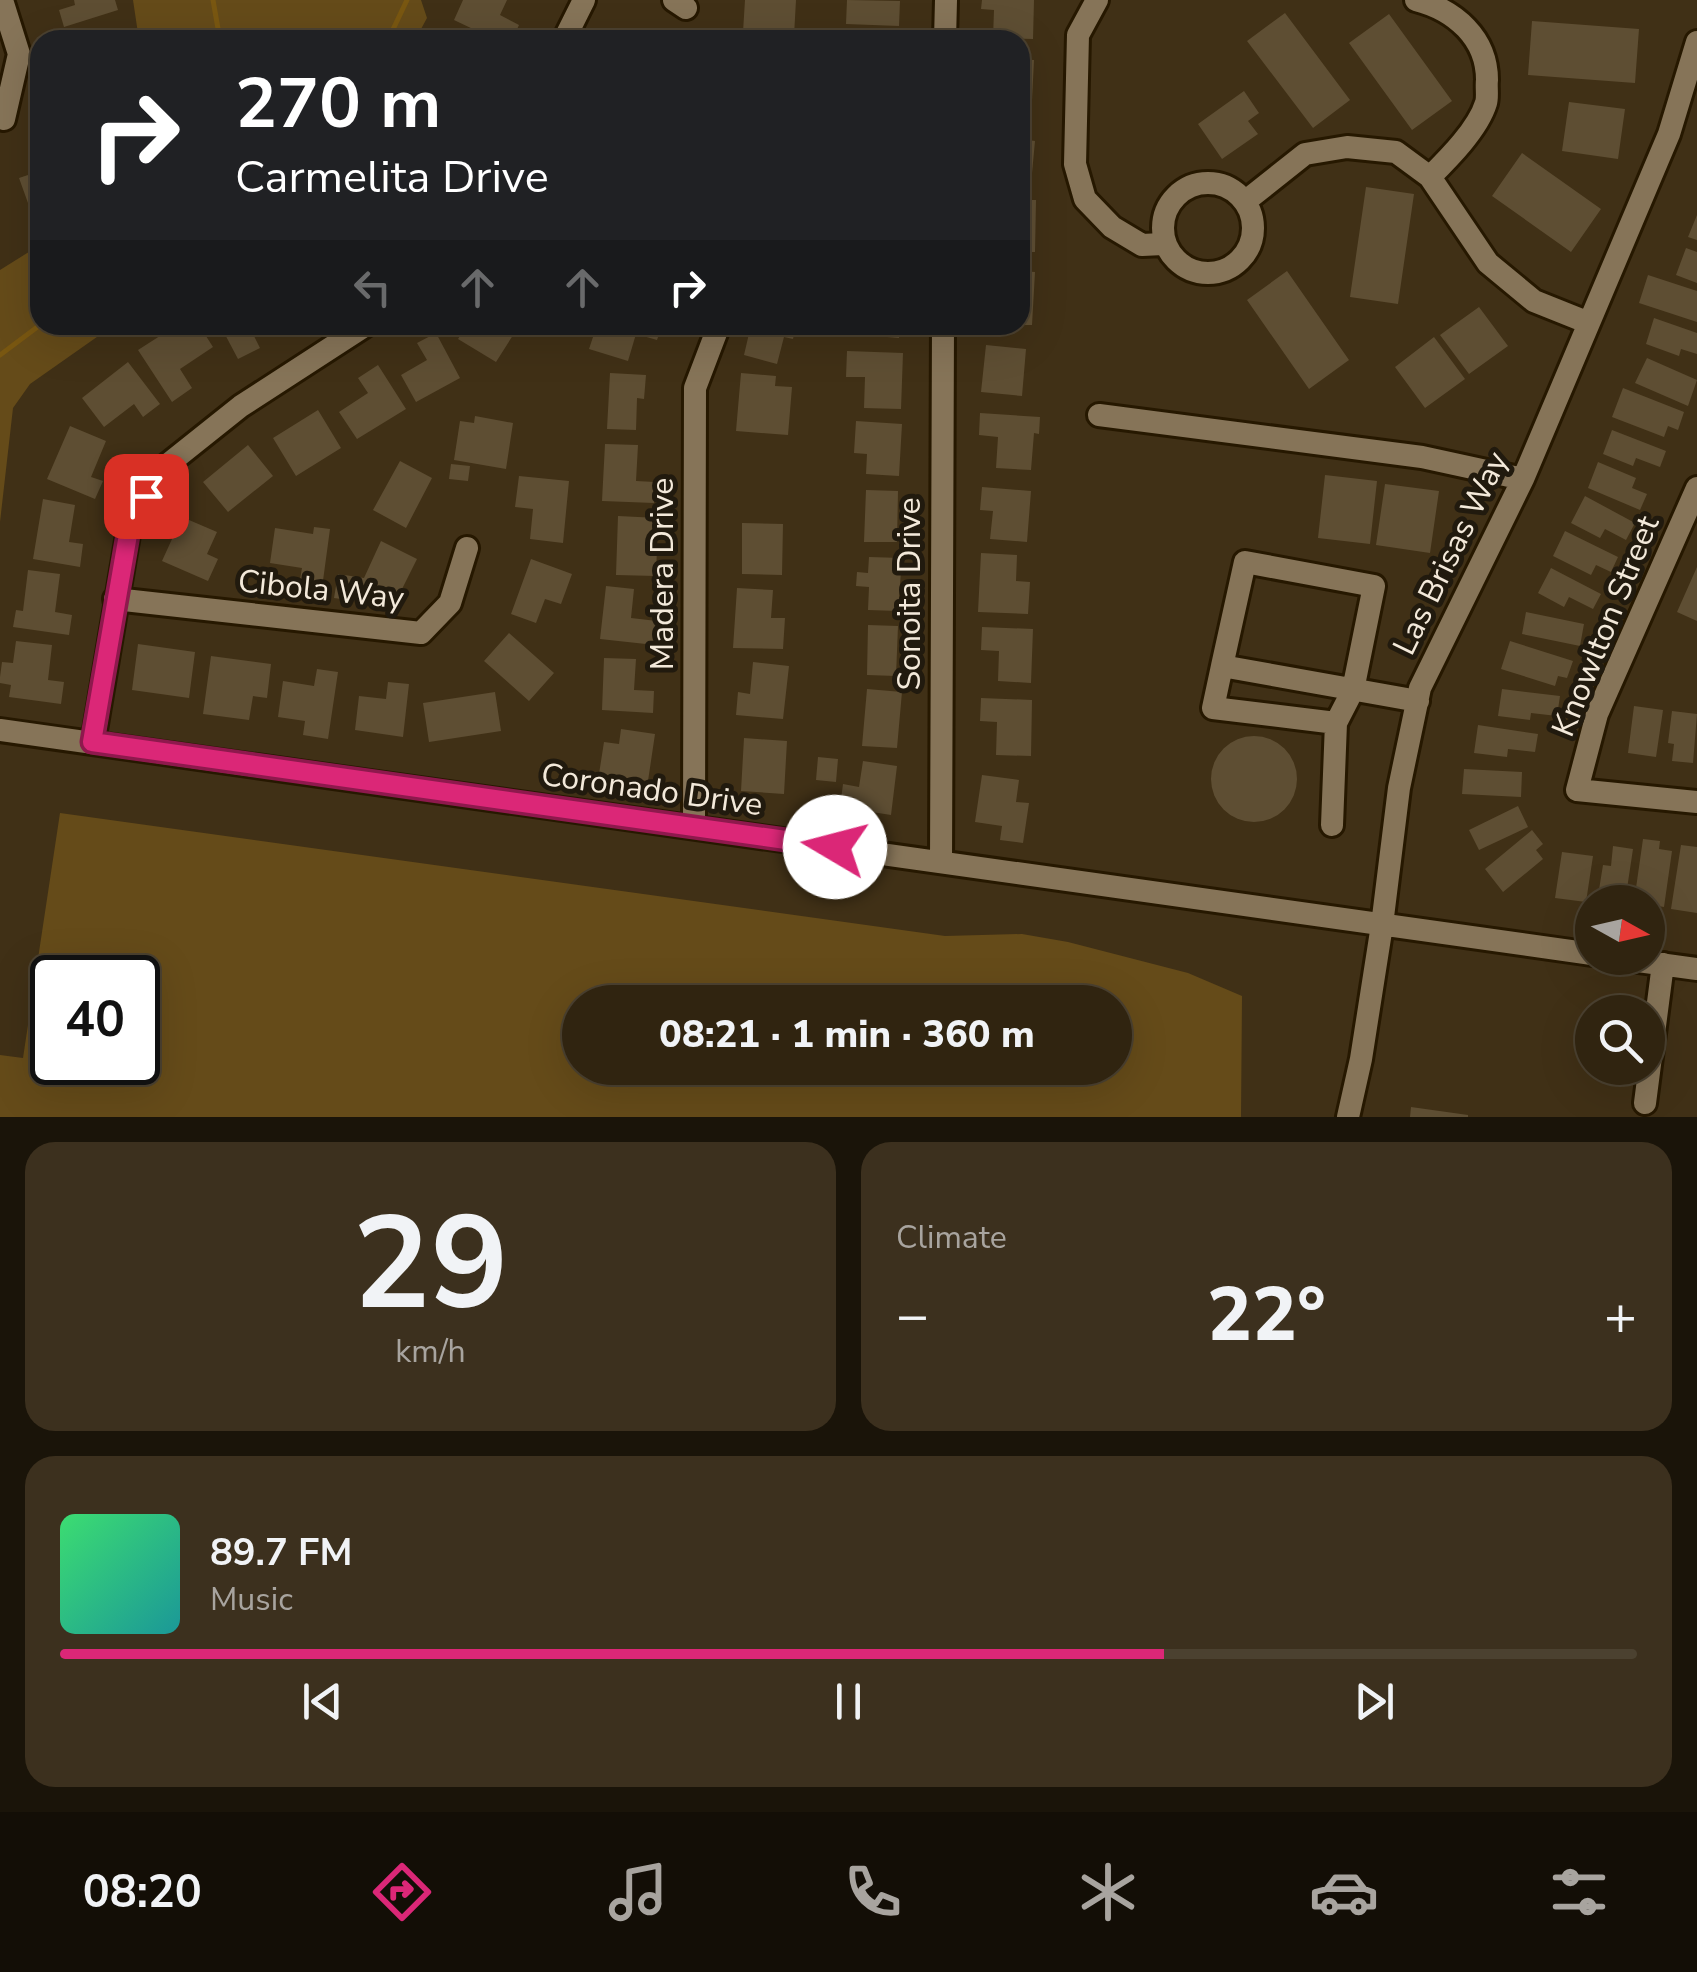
<!DOCTYPE html>
<meta charset="utf-8">
<style>
:root{--surface:#302410;--page:#3c301e;--text:#f1f3f6;--muted:#a8a49f;--line:#4b4130;--accent:#db2777}
body{margin:0;font-family:"Nunito Sans",sans-serif;background:var(--page);color:var(--text);height:100vh;display:flex;flex-direction:column;font-size:38px;white-space:nowrap}
*{box-sizing:border-box;margin:0}
p{font-size:32px;color:var(--muted)}
.icon{flex:none;width:55px;height:55px;fill:none;stroke:currentColor;stroke-width:2;stroke-linecap:round;stroke-linejoin:round}
.map{position:relative;height:1117px;overflow:hidden}
.side{display:flex;flex-direction:column;gap:25px;padding:25px;background:#1a1409;flex:1}
.side>*{flex:none}
.hud{position:absolute;left:30px;top:30px;width:1000px;height:305px;border-radius:30px;box-shadow:0 10px 40px #0002,0 0 0 2px var(--line);background:#202124;color:#fff;overflow:hidden}
.needle{width:65px;rotate:98deg}
.fabs{position:absolute;left:1575px;top:885px;display:grid;gap:20px}
.fabs a{display:grid;place-items:center;width:90px;height:90px;border-radius:50%;background:var(--surface);box-shadow:0 10px 40px #0002,0 0 0 2px var(--line);font-size:50px}
.speed{position:absolute;left:30px;top:955px;display:flex;gap:20px;font-size:50px;font-weight:700;text-align:center}
.speed>*{display:grid;place-content:center;width:130px;height:130px;border-radius:50%;background:var(--surface);box-shadow:0 10px 40px #0002,0 0 0 2px var(--line);line-height:1}
.speed .limit{border:5px solid #111;border-radius:15px;background:#fff;color:#111}
.pin{position:absolute;display:grid;place-items:center;width:85px;height:85px;color:#fff;margin:-42px;border-radius:20px;box-shadow:0 5px 15px #0006}
.me{position:absolute;width:110px;margin:-55px;rotate:278deg;stroke-linejoin:round;filter:drop-shadow(0 0 8px #0008)}
.turn{display:flex;align-items:center;gap:35px;height:210px;padding:0 40px;font-size:45px}
.turn .icon{width:130px;height:130px;stroke-width:2.5}
.turn b{display:block;font-size:70px;line-height:85px}
.lanes{display:flex;align-items:center;height:95px;padding:0 40px;background:#0003;justify-content:center;gap:50px;direction:ltr}
.lanes .off{opacity:.35}
.big{font-size:75px;font-weight:800;line-height:1.1}
.side .card{flex:1;display:flex;flex-direction:column;justify-content:center;gap:15px;min-width:0;padding:0 35px;border-radius:30px;background:var(--page)}
.side .dial{align-items:center;gap:0}
.dial b{font-size:130px;line-height:1}
.song{display:flex;align-items:center;gap:30px}
.cover{width:120px;height:120px;border-radius:15px;background:linear-gradient(135deg,hsl(140 70% 55%),hsl(180 70% 35%))}
.played{height:10px;border-radius:5px;background:linear-gradient(90deg,var(--accent) 70%,var(--line) 70%)}
.keys{display:flex;justify-content:space-around;direction:ltr}
.heat{display:flex;justify-content:space-between;align-items:center;font-size:55px;direction:ltr}
.side .tiles{flex:1;display:grid;gap:25px;grid-template-columns:1fr 1fr}
.card:last-child{grid-column:span 2}
.trip{position:absolute;left:562px;top:985px;width:570px;height:100px;border-radius:50px;background:var(--surface);box-shadow:0 10px 40px #0002,0 0 0 2px var(--line);font-weight:800;line-height:100px;text-align:center}
.tabs{display:flex;height:160px;justify-content:space-around;align-items:center;background:#130e06;color:var(--muted)}
.tabs .icon{width:70px;height:70px}
.tabs .selected{color:var(--accent)}
.tabs b{font-size:45px;color:var(--text)}
.map>svg:first-child{display:block}
</style>
<div class="map">
<svg width="1697" height="1117" viewBox="0 0 1697 1117">
<rect width="100%" height="100%" fill="#403016"/>
<path fill="#654b19" fill-rule="evenodd" d="M133,0H421L427,18L415,40H139Z
M40,245V325H114L30,384L13,408L0,522V270Z
M60,813L945,936L1022,934L1068,942L1188,973L1242,996L1241,1117H0V1055L23,1058ZM52,978H138V1062H52ZM580,1002H1115V1068H580Z"/>
<g fill="none" stroke-linecap="round" stroke-linejoin="round">
<path stroke="#795711" stroke-width="5" d="M213,0L220,40
M388,40L407,0
M0,355L40,325"/>
</g>
<path fill="#5e4e33" d="M74,0H115L118,10L64,27L59,10L75,5Z
M463,0H507L500,15L519,25L512,40H496L454,20Z
M745,0H796L794,36L743,32Z
M847,0L900,1L899,26L846,24Z
M982,0H1034L1033,39L993,38L994,10L981,9Z
M1285,13L1350,100L1313,128L1247,41Z
M1389,14L1452,101L1412,130L1349,43Z
M1532,21L1639,29L1635,83L1528,75Z
M84,29L92,32L113,29L115,40H61V36Z
M1020,59L1034,60L1032,100L1020,99Z
M1244,91L1259,113L1248,121L1258,134L1222,159L1198,124Z
M1569,102L1625,109L1618,159L1562,151Z
M1020,139L1035,141L1031,184L1020,183Z
M1522,153L1601,209L1571,252L1492,196Z
M34,173L37,181L40,180V199L28,203L19,178Z
M1366,187L1414,194L1398,304L1350,297Z
M1020,200H1036L1035,252H1020Z
M1697,215V240L1688,237Z
M1686,248L1697,252V283L1676,275Z
M1020,271L1035,272L1032,325H1020Z
M1287,271L1349,360L1309,389L1247,300Z
M1648,275L1697,291V322L1639,303Z
M1479,307L1508,346L1469,374L1440,335Z
M1654,318L1697,333V354L1681,349L1679,356L1646,344Z
M177,325H199L213,347L180,369L192,388L172,402L138,350Z
M220,325H260L251,330L260,348L238,359Z
M467,325H508L515,332L496,362L458,339Z
M597,325H662L657,340L636,334L628,361L589,349Z
M751,325H796L793,339L784,337L777,364L744,355Z
M839,325H900L899,338L839,333Z
M436,333L460,378L416,402L401,375L427,360L417,343Z
M1434,337L1465,379L1425,408L1395,367Z
M986,345L1026,349L1022,396L981,392Z
M847,351L903,353L901,409L864,408L865,377H846Z
M1647,358L1697,380L1688,406L1635,383Z
M128,362L160,404L143,417L134,404L104,427L82,398Z
M378,365L406,409L357,439L339,412L368,393L358,378Z
M610,373L646,375L644,399L637,398L636,430L607,429Z
M741,373L776,376L775,386L792,387L788,435L736,431Z
M1623,388L1684,412L1678,430L1668,426L1664,437L1612,417Z
M318,410L341,448L296,476L273,438Z
M980,413L1040,417L1039,434L1034,433L1031,470L996,468L998,437L979,435Z
M475,416L513,423L506,469L454,460L460,421L474,423Z
M856,421L902,424L899,476L866,474L867,454L854,453Z
M70,426L106,441L91,477L103,481L95,499L47,479Z
M1612,430L1666,451L1660,467L1636,458L1633,466L1603,454Z
M605,444L638,445L636,481L655,482L654,503L602,501Z
M248,445L273,476L228,512L203,482Z
M400,461L432,478L406,528L373,510Z
M1598,462L1636,478L1632,488L1647,494L1640,510L1588,488Z
M451,464L470,466L468,481L449,479Z
M1325,475L1377,481L1370,544L1318,538Z
M519,476L569,481L563,543L530,539L533,509L515,507Z
M1385,484L1439,491L1430,553L1376,545Z
M982,487L1031,491L1027,542L990,539L993,511L980,510Z
M866,490L898,491L897,542H864Z
M1585,496L1635,523L1626,540L1605,529L1600,538L1571,523Z
M43,499L75,505L69,542L83,544L80,567L33,559Z
M618,516L658,518L656,576L616,575Z
M182,517L217,532L207,554L218,559L208,581L162,561Z
M742,523L783,524L782,575L742,574Z
M314,527L330,529L322,588L299,585L302,568L270,563L275,528L313,534Z
M1565,531L1618,557L1611,572L1596,565L1591,575L1553,556Z
M381,541L417,559L391,611L359,595L356,601L334,598L338,574L364,578Z
M981,553L1017,555L1016,581L1030,582L1028,614L978,612Z
M869,557L902,558L898,611L868,610L869,587L856,586L857,572L868,573Z
M531,559L572,574L561,604L545,599L536,623L511,614Z
M1697,567V621L1677,612Z
M1551,568L1601,594L1593,609L1569,597L1564,607L1538,593Z
M28,570L60,574L55,612L72,615L69,635L13,627L16,610L23,611Z
M606,586L634,589L631,618L657,621L655,645L600,639Z
M737,588L773,590L771,618H785L783,649L733,648Z
M1526,612L1584,624L1580,646L1522,634Z
M868,625L898,626L896,676L867,675Z
M982,627L1033,629L1031,683L998,681L999,651L981,650Z
M509,633L554,673L529,701L484,661Z
M16,641L52,645L48,680L64,682L61,704L9,697L11,685L0,683V677L2,662L13,663Z
M1510,641L1573,661L1567,678L1558,676L1555,686L1501,669Z
M138,644L195,652L189,698L132,690Z
M211,656L271,664L267,698L253,696L249,720L203,714Z
M604,658L636,659L634,690L654,691L653,713L602,710Z
M753,662L789,666L783,719L736,715L738,692L750,694Z
M317,669L338,672L328,739L303,735L305,721L278,717L283,681L314,686Z
M388,682L409,684L403,737L355,730L359,696L386,699Z
M867,689L902,692L897,748L862,746Z
M1502,689L1560,696L1557,716L1531,713L1530,720L1498,716Z
M495,692L501,731L429,742L423,703Z
M981,698L1032,700L1031,756L996,755L997,722L980,721Z
M1634,706L1663,710L1656,757L1628,753Z
M1672,711L1697,714L1693,763L1672,761L1674,744L1668,743Z
M1478,725L1538,734L1535,752L1508,749L1507,757L1474,753Z
M621,729L655,734L648,781L599,774L604,742L619,744Z
M1211 779a43 43 0 1 1 86 0a43 43 0 1 1-86 0Z
M744,738L787,741L784,794L741,791Z
M818,757L838,759L836,782L816,780Z
M863,761L897,766L891,815L840,807L843,784L859,787Z
M1464,769L1522,772L1521,797L1462,794Z
M982,775L1019,780L1016,802L1029,803L1023,843L1000,840L1002,826L975,822Z
M1518,806L1528,827L1479,850L1469,830Z
M1532,830L1543,844L1536,850L1543,859L1503,892L1485,869Z
M1643,839L1660,841L1659,849L1672,851L1664,907L1634,902Z
M1681,845L1697,847V913L1671,909Z
M1613,846L1633,849L1625,902H1597L1603,865L1611,866Z
M1562,852L1593,856L1586,902L1555,898Z
M1411,1107L1468,1115V1117H1410Z"/>
<g fill="none" stroke-linecap="round" stroke-linejoin="round">
<defs>
<path id="minor" d="M2,0L19,54L4,119
M674,0L686,8
M1097,0L1078,35L1075,164L1085,199L1112,227L1142,245L1163,244
M1416,0C1455,10 1487,38 1487,80C1486,86 1488,97 1486,103C1478,129 1449,158 1430,177
M564,40L584,0
M945,40L946,0
M1163 228a45 45 0 1 1 90 0a45 45 0 1 1-90 0Z
M1247,200L1305,154L1347,147L1396,152L1430,177L1488,263L1534,301L1589,323
M1099,415L1422,457L1523,479
M1697,488L1597,714L1577,790L1697,802
M115,599L421,633L450,603L467,548
M1222,666L1213,708L1336,723
M0,730L1592,954
M93,742L130,523L162,469L241,406L366,325
M1332,825L1336,723L1353,690L1374,586L1245,562L1222,666L1418,701
M694,827L695,388L719,325
M941,862L943,325
M1616,958L1697,969
M1645,1103L1663,964
M1348,1117L1361,1059L1382,925L1399,788L1420,688L1523,479L1669,134L1697,42"/>
</defs>
<use href="#minor" stroke="#261800" stroke-width="28"/>
<use href="#minor" stroke="#867458" stroke-width="22"/>
</g>
<g fill="none" stroke-linecap="round" stroke-linejoin="round">
<defs>
<path id="route" d="M146,496L130,523L92,742L835,847"/>
</defs>
<use href="#route" stroke="#8e194d" stroke-width="25"/>
<use href="#route" stroke="#db2777" stroke-width="18"/>
</g>
<g text-anchor="middle" stroke-width="10" stroke-linejoin="round" paint-order="stroke">
<g font-size="32" fill="#f3e9da" stroke="#211a0e">
<text transform="translate(1450 553) rotate(-64)" y="11">Las Brisas Way</text>
<text transform="translate(662 574) rotate(-90)" y="11">Madera Drive</text>
<text transform="translate(321 589) rotate(6)" y="11">Cibola Way</text>
<text transform="translate(909 594) rotate(-90)" y="11">Sonoita Drive</text>
<text transform="translate(1605 626) rotate(-68)" y="11">Knowlton Street</text>
<text transform="translate(652 789) rotate(8)" y="11">Coronado Drive</text>
</g>
</g>
</svg>
<div class="fabs">
<a><svg class="needle" viewBox="-14 -14 28 28"><path d="M0-13l5 13h-10z" fill="#e53935"/><path d="M0 13l5-13h-10z" fill="#a8a49f"/></svg></a>
<a><svg class="icon" aria-label="search" viewBox="0 0 24 24"><circle cx="10" cy="10" r="6"/><path d="M15 15l6 6"/></svg></a>
</div>
<div class="speed"><div class="limit">40</div></div>
<div class="pin" style="left:146px;top:496px;background:#d93025"><svg class="icon" aria-label="arrive" viewBox="0 0 24 24"><path d="M6 21V4h12l-3 4 3 4H6"/></svg></div>
<svg class="me" style="left:835px;top:847px" viewBox="-20 -20 40 40"><circle r="19" fill="#fff"/><path d="M0-13L10 11 0 6-10 11z" fill="#db2777"/></svg>
<div class="trip">08:21 · 1 min · 360 m</div>
<div class="hud">
<div class="turn"><svg class="icon" aria-label="right" viewBox="0 0 24 24"><path d="M7 20v-9h11M14 6l5 5-5 5"/></svg><div><b>270 m</b>Carmelita Drive</div></div>
<div class="lanes"><svg class="icon off" aria-label="left" viewBox="0 0 24 24"><path d="M17 20v-9H6M10 6l-5 5 5 5"/></svg><svg class="icon off" aria-label="ahead" viewBox="0 0 24 24"><path d="M12 20V5M6 11l6-6 6 6"/></svg><svg class="icon off" aria-label="ahead" viewBox="0 0 24 24"><path d="M12 20V5M6 11l6-6 6 6"/></svg><svg class="icon" aria-label="right" viewBox="0 0 24 24"><path d="M7 20v-9h11M14 6l5 5-5 5"/></svg></div>
</div>
</div>
<section class="side">
<div class="tiles">
<div class="card dial"><b>29</b><p>km/h</p></div>
<div class="card"><p>Climate</p>
<div class="heat"><a>−</a><b class="big">22°</b><a>+</a></div>
</div>
<div class="card">
<div class="song"><i class="cover"></i><div><b>89.7 FM</b><p>Music</p></div></div>
<div class="played"></div>
<div class="keys"><svg class="icon" aria-label="previous" viewBox="0 0 24 24"><path d="M18 5L8 12l10 7zM5 5v14"/></svg><svg class="icon" aria-label="pause" viewBox="0 0 24 24"><path d="M8 5v14M16 5v14"/></svg><svg class="icon" aria-label="next" viewBox="0 0 24 24"><path d="M6 5l10 7-10 7zM19 5v14"/></svg></div>
</div>
</div>
</section>
<nav class="tabs">
<b>08:20</b>
<svg class="icon selected" aria-label="directions" viewBox="0 0 24 24"><path d="M12 3l9 9-9 9-9-9zM9 14v-3h6M13 9l2 2-2 2"/></svg>
<svg class="icon" aria-label="music" viewBox="0 0 24 24"><path d="M9 18V5l10-2v13"/><circle cx="6" cy="18" r="3"/><circle cx="16" cy="16" r="3"/></svg>
<svg class="icon" aria-label="phone" viewBox="0 0 24 24"><path d="M5 4h4l2 5-3 2q2 4 5 5l2-3 5 2v4C11 20 4 13 5 4z"/></svg>
<svg class="icon" aria-label="climate" viewBox="0 0 24 24"><path d="M12 3v18M4 7l16 10M4 17L20 7"/></svg>
<svg class="icon" aria-label="car" viewBox="0 0 24 24"><path d="M5 17H2v-5l4-1 3-4h7l3 4 3 1v5h-3M9 17h6M6 11h13"/><circle cx="7" cy="17" r="2"/><circle cx="17" cy="17" r="2"/></svg>
<svg class="icon" aria-label="filters" viewBox="0 0 24 24"><path d="M4 7h16M4 17h16"/><circle cx="9" cy="7" r="2"/><circle cx="15" cy="17" r="2"/></svg>
</nav>
